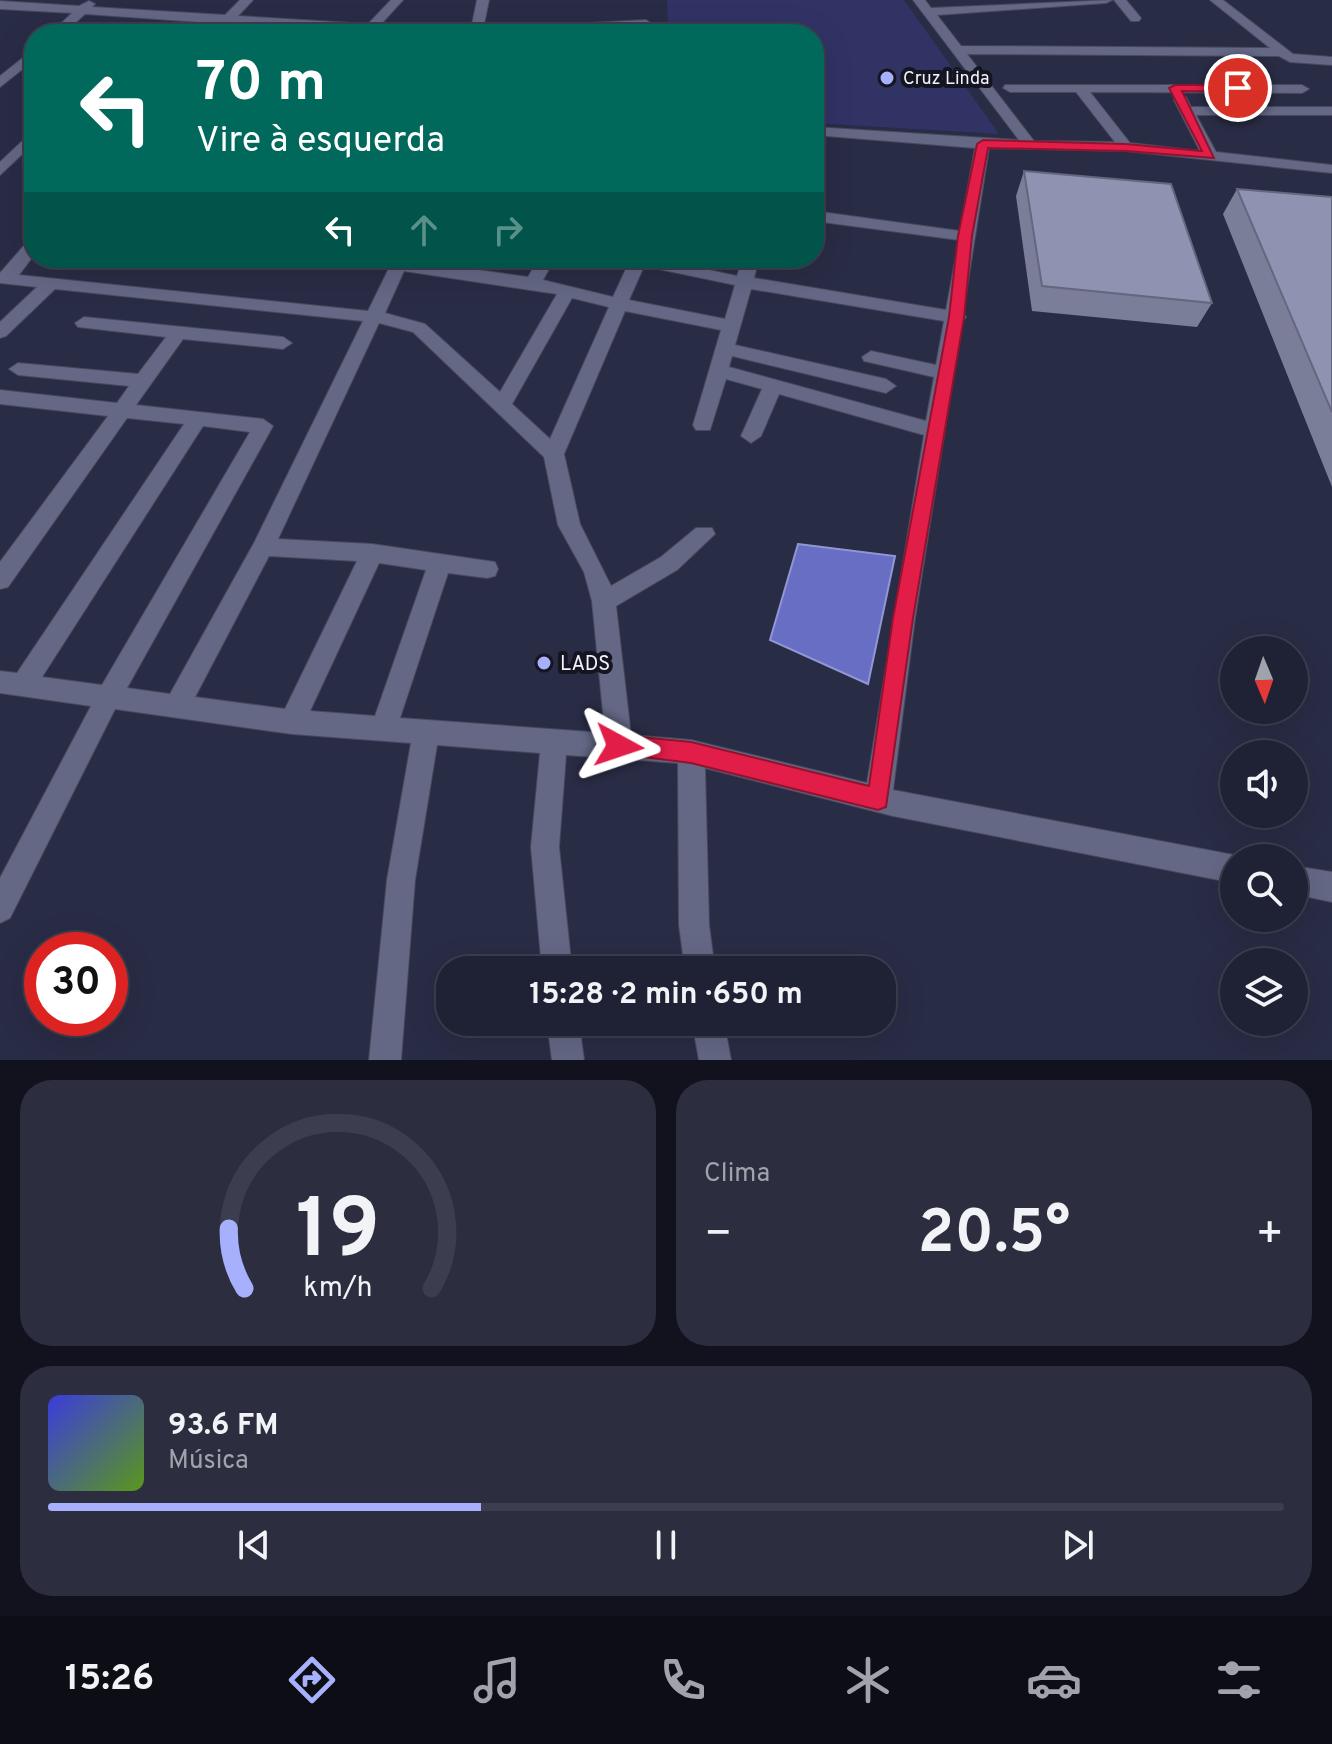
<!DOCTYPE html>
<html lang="pt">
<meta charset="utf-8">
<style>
:root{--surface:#1f2134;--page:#2c2e40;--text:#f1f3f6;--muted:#a1a3ac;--line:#3c3e4f;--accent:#a7b0fc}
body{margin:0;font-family:Overpass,sans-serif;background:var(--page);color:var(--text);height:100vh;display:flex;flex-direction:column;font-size:30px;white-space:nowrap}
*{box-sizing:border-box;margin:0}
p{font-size:26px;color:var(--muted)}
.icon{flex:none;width:44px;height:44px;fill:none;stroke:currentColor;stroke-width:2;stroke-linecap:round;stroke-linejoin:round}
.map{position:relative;height:1060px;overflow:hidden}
.panel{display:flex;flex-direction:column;gap:20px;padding:20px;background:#11121d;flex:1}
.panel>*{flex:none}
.guide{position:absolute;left:24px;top:24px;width:800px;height:244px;border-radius:32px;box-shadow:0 8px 32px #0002,0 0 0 2px var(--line);background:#00695c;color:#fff;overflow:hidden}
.needle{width:52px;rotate:178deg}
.fabs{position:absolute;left:1220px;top:636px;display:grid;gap:16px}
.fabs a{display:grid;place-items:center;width:88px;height:88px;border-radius:50%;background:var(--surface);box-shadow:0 8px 32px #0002,0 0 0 2px var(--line);font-size:40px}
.speed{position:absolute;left:24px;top:932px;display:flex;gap:16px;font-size:40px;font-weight:700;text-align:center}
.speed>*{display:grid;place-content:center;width:104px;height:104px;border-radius:50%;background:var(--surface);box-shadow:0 8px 32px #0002,0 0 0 2px var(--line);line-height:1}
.speed .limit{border:12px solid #d22;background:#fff;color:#111}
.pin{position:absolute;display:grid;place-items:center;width:68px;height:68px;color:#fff;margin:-34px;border:4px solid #fff;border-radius:50%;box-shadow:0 2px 8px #0007}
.me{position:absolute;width:88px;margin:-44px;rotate:95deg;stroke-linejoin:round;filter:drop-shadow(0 0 6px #0008)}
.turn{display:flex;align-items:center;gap:28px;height:168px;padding:0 40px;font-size:36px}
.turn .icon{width:104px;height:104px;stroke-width:2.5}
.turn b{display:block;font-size:56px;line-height:68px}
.lanes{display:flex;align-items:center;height:76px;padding:0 40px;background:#0003;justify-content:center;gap:40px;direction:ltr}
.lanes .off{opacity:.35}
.big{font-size:60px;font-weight:700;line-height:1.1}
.panel .card{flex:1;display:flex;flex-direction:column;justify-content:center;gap:12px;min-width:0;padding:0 28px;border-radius:32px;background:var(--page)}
.panel .dial{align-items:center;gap:0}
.dial svg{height:208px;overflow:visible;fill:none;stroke:var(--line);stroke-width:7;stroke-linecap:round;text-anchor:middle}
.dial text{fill:var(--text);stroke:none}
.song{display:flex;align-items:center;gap:24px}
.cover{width:96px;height:96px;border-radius:12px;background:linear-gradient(135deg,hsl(240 70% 55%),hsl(90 70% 35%))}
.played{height:8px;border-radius:4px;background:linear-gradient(90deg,var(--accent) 35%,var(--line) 35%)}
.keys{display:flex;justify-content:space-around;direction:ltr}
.heat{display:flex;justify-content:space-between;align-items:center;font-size:44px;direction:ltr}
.panel .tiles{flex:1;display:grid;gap:20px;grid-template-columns:1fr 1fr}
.card:last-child{grid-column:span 2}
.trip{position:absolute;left:436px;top:956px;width:460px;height:80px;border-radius:32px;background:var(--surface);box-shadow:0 8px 32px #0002,0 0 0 2px var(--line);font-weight:700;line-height:80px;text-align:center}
.menu{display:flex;height:128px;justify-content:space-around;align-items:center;background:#0c0d15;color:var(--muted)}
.menu .icon{width:56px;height:56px}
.menu .active{color:var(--accent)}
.menu b{font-size:36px;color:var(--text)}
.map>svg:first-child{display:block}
</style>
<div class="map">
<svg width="1332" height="1060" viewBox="0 0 1332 1060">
<rect width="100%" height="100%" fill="#292c45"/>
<path fill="#303364" d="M667,0H904L999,134L814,123V34H540L668,26Z"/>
<path fill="#686ec3" stroke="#9196d4" stroke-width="2" d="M798,544L895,556L868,684L770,640Z"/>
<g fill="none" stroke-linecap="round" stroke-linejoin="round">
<defs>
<path id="minor" d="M240,0H253L238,16L368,24L391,0H403L372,34L85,14L63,34H50L72,13L0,9V1L79,6L89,1L95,4L92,7L225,15Z
M477,0H489L483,29L646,20L652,24L646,28L441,34L471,29Z
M913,0H925L931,8L1112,0L1106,3L937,15L961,46L1270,48L1210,0H1223L1293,54L1332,57V65L1290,62L1279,56L967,54L1034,141L1115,142L1076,92H1010L1003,88L1005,85H1302L1309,89L1302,93L1090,92L1130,143L1200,151L1174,100L1176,97H1186L1191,107H1332V115H1196L1216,152L1332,165V173L1126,151L989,148L963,313L966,317L962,321L915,618L893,790L1234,855L1242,858H1234V883L893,816L705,768L709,925L715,970H685L679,925L678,763L566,755L559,847L572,970H542L531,847L540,753L437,745L415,880L401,1060H369L387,880L411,743L292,734L115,709L10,918L0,923V878L91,706L0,693V671L17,673L184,424L127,418L8,587L0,589V562L108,416L0,404V390L117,403L129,386L18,375L9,369L18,363L138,374L166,337L78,327L75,323L84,317L283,337L292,343L283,349L183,339L136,405L263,419L273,426L127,688L170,694L254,543L363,321L55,289L6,336L0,338V322L37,287L0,283V273L28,241L34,239V255L19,275L368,311L394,258L528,277L539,258H555L543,280L613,297L631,258H653L737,276L743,258H759L754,278L946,310L959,240L814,221V211L960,231L975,148L814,135V127L1019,140ZM644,266L735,285L725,319L629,300ZM404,271L557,294L500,392L425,324L385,313ZM751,289L944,321L936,365L871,351L862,357L864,361L934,377L926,421L729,367L732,356L886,393L896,386L886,379L735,345ZM572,298L609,307L550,439L512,404ZM625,311L721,330L693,425L696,430H710L726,379L762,389L741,436L751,443L761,436L779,394L924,435L867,783L691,740L631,735L616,606L677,570L715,534L712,528H696L661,557L611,586L580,524L564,454ZM379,323L413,332L544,457L558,525L584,572L592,601L605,733L400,718L448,573L487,578L495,576L498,569L495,562L372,544L278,539ZM203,426L250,432L102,685L42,677ZM269,556L357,561L285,709L195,697ZM379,563L426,570L375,716L310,711Z
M1114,0H1126L1141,18L1139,21H1131Z
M34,49V60L0,87V76Z
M34,130V143L0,175V162Z
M1294,866L1332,872V902L1294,894Z
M547,1022H579L584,1060H552Z
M692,1022H724L731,1060H699Z"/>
</defs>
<use href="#minor" stroke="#47495d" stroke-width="2"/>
<use href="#minor" fill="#646885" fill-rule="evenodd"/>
</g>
<path fill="#7b7e99" d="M1024,171L1212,303L1197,327L1032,311L1016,196Z
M1237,189L1332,197V487L1223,214Z"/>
<path fill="#8f93b2" stroke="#64677d" stroke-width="2" d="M1024,171L1171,184L1212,303L1042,286Z
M1237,189L1332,197V412Z"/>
<path fill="#e11d48" stroke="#92132f" stroke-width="2" d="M1175,85H1238L1244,88L1238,92L1182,91L1214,158L1126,151L988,148L972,236L964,317L913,618L886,807L878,810L691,763L612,753L609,746L612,738L619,735L691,742L869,786L893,618L949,317L958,236L977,144L983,140L1126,144L1202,151L1169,88Z"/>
<g fill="#a7b0fc" stroke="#141521" stroke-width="3">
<circle cx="887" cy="78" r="8"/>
<circle cx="544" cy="663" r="8"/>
</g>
<g text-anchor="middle" stroke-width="8" stroke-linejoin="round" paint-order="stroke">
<g font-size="18" fill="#f0f2fc" stroke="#141521" text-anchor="start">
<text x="903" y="84">Cruz Linda</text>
</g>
<g font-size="20" fill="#f0f2fc" stroke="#141521" text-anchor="start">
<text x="560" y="670">LADS</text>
</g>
</g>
</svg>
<div class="fabs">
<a><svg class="needle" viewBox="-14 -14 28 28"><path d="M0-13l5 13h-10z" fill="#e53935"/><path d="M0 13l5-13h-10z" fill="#a1a3ac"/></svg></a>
<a><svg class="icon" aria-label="sound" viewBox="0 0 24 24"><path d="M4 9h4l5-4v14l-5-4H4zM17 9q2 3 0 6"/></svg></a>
<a><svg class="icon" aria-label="search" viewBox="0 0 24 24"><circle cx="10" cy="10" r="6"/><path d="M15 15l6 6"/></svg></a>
<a><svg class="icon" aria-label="layers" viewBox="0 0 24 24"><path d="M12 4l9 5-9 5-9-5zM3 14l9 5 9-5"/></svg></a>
</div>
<div class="speed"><div class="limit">30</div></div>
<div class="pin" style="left:1238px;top:88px;background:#d93025"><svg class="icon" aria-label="arrive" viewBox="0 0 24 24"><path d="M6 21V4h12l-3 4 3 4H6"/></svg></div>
<svg class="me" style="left:619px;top:746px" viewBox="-20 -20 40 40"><path d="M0-17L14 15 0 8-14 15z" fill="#e11d48" stroke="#fff" stroke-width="4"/></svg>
<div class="trip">15:28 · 2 min · 650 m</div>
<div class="guide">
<div class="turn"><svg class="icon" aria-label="left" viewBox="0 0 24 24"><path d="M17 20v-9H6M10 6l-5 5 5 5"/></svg><div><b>70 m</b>Vire à esquerda</div></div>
<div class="lanes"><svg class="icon" aria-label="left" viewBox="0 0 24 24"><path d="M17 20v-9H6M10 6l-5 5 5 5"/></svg><svg class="icon off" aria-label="ahead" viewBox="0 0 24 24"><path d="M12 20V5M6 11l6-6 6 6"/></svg><svg class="icon off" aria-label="right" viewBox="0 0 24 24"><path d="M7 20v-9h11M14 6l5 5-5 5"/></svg></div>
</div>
</div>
<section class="panel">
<div class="tiles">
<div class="card dial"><svg viewBox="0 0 100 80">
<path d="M14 69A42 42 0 1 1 86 69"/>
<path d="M14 69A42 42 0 0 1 8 46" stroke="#a7b0fc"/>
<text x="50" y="56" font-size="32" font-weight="700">19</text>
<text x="50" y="72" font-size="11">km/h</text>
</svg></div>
<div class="card"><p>Clima</p>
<div class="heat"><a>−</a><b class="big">20.5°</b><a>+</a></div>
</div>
<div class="card">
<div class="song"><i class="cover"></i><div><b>93.6 FM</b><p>Música</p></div></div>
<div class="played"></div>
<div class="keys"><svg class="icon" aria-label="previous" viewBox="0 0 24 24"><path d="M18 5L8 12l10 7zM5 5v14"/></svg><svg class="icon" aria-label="pause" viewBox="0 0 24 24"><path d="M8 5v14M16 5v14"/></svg><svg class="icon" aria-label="next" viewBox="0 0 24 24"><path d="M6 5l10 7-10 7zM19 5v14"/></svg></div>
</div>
</div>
</section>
<nav class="menu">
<b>15:26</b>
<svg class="icon active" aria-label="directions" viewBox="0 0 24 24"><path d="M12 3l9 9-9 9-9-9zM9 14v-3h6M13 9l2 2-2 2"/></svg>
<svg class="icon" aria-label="music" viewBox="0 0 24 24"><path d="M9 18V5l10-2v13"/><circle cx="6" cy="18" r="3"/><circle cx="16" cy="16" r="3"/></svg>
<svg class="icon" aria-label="phone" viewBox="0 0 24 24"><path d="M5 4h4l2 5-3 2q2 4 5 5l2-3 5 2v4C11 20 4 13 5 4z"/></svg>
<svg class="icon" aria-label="climate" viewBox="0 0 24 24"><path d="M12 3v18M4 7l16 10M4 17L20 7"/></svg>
<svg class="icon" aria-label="car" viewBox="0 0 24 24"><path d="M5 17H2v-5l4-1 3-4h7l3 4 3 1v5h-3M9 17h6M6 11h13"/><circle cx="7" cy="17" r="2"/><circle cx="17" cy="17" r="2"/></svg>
<svg class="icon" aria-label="filters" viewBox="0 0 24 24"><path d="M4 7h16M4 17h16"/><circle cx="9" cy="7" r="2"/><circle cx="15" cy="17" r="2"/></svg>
</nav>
